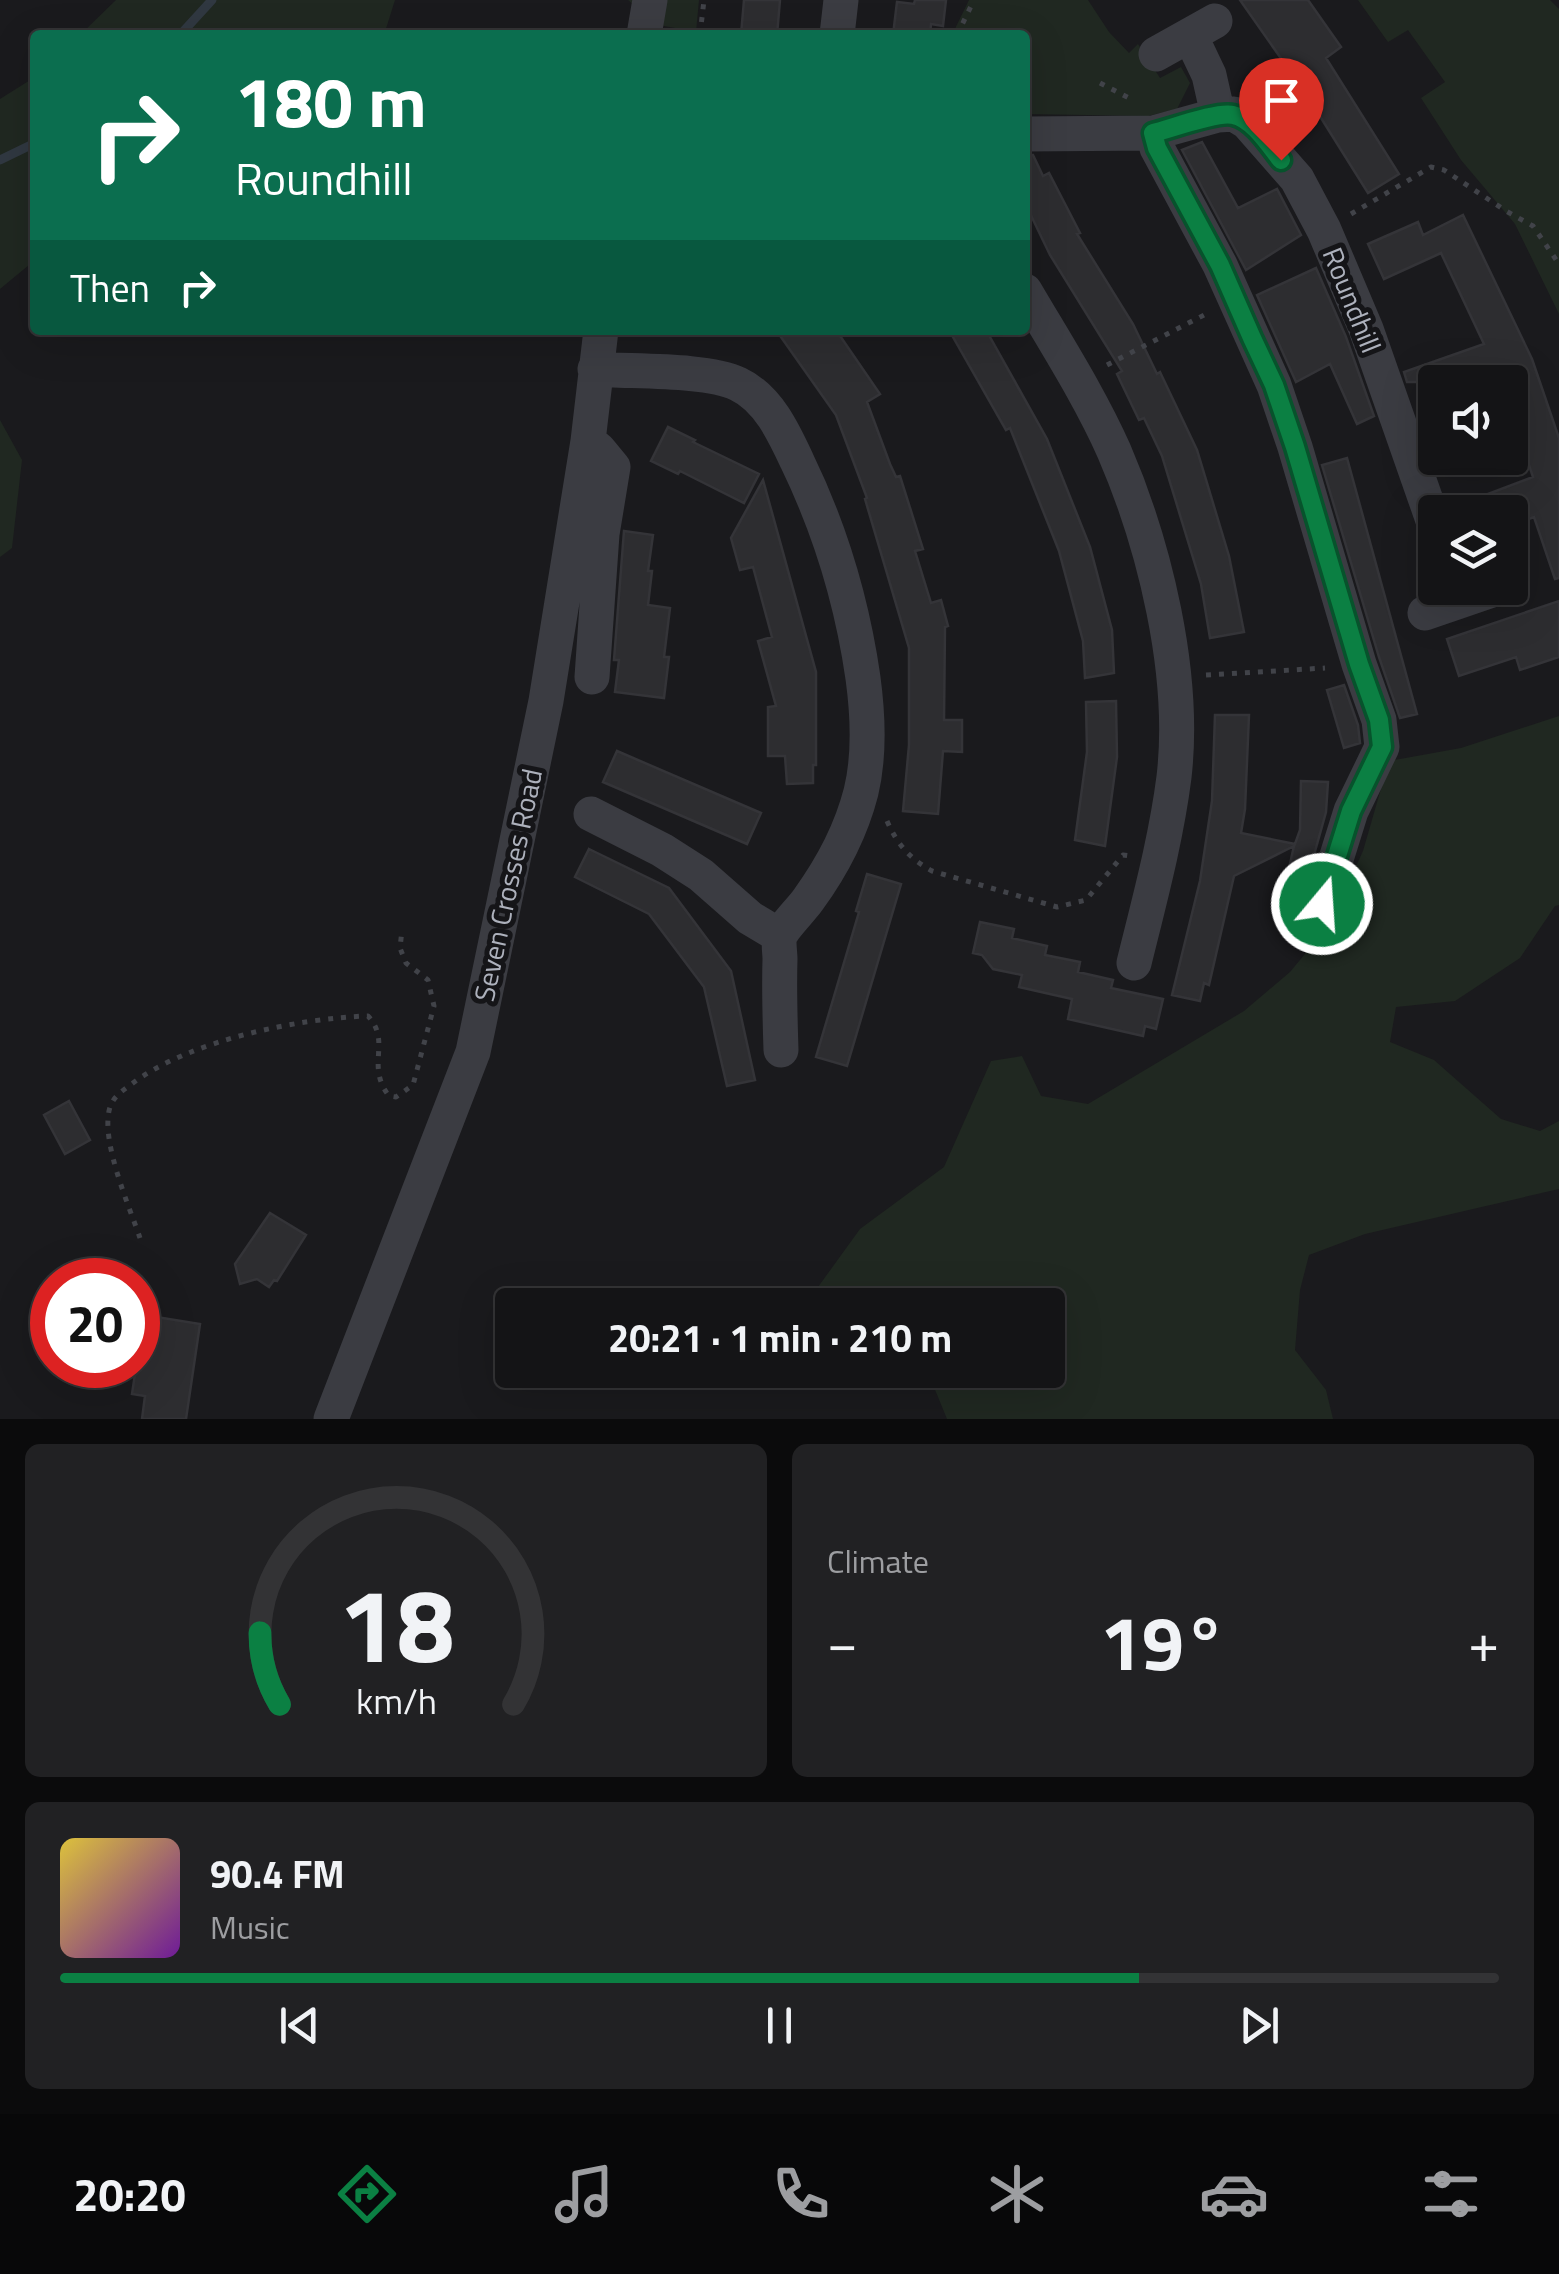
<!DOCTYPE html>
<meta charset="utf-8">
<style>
:root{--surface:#141416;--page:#212123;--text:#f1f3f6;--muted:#9d9ea1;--line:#333335;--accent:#0b8043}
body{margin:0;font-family:"Titillium Web",sans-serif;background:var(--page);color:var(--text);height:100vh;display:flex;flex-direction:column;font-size:38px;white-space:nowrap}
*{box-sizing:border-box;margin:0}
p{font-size:32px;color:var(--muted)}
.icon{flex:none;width:55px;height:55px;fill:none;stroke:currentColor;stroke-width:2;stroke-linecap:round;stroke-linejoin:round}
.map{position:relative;height:1419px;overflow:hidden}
.details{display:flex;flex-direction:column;gap:25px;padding:25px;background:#0b0b0c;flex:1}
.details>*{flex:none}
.top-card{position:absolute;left:30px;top:30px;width:1000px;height:305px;border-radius:10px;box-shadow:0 10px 40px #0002,0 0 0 2px var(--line);background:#0b6e4f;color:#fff;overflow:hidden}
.tools{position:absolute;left:1418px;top:365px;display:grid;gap:20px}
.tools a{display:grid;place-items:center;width:110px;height:110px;border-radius:10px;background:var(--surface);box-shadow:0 10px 40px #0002,0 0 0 2px var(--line);font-size:50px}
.speed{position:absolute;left:30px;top:1258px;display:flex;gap:20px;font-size:50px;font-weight:700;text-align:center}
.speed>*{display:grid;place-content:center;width:130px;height:130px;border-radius:50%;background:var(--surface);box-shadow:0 10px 40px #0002,0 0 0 2px var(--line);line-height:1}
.speed .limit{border:15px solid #d22;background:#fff;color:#111}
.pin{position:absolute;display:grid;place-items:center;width:85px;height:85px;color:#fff;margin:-102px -42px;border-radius:50% 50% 50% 0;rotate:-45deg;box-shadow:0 0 10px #0007}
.pin .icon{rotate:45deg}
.me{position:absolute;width:110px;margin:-55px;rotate:18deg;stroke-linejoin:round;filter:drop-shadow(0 0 8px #0008)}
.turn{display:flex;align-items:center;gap:35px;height:210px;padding:0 40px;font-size:45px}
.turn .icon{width:130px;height:130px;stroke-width:2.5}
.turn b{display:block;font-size:70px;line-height:85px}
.then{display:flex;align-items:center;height:95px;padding:0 40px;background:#0003;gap:20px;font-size:38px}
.big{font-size:75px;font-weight:700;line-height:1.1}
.details .card{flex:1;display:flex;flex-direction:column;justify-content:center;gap:15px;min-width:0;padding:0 35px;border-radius:15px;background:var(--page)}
.details .dial{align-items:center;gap:0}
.dial svg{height:260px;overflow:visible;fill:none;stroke:var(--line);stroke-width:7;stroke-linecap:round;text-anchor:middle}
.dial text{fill:var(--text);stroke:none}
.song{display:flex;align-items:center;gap:30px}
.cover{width:120px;height:120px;border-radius:15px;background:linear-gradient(135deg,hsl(50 70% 55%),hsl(280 70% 35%))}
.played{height:10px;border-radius:5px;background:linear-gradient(90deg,var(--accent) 75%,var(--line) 75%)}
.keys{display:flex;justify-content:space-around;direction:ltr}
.heat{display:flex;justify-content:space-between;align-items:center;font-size:55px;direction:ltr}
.details .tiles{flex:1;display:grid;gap:25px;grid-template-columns:1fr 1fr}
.card:last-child{grid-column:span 2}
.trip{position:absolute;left:495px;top:1288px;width:570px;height:100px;border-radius:10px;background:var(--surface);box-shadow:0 10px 40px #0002,0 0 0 2px var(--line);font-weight:700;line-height:100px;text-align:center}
.menu{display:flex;height:160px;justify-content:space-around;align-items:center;background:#080809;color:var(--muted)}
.menu .icon{width:70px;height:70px}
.menu .current{color:var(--accent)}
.menu b{font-size:45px;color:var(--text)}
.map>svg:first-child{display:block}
</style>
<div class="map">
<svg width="1559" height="1419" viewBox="0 0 1559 1419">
<rect width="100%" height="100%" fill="#1a1a1d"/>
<path fill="#202821" d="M116,0H395L384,35H80Z
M628,0H699L696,32L659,25Z
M969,0H1088L1109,32L1129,53L1138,44L1160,78L1181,67L1190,83L1177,109L1148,116L1025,114V35H952Z
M1358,0H1550L1559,9V314L1515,224L1461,160L1421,98L1445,82L1408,30L1388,42Z
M35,77V260L0,289V99Z
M0,420L22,460L12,548L0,557Z
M1559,716V905L1555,906L1520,958L1455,1001L1396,1007L1390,1042L1434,1060L1501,1119L1540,1131L1559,1121V1189L1365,1234L1309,1255L1300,1290L1295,1350L1326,1390L1333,1419H947L927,1370H1048V1305H805L860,1229L944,1167L991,1061L1022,1056L1041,1096L1088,1104L1244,1011L1290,972L1329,925L1363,851L1389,761L1461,748Z"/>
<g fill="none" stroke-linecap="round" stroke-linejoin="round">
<path stroke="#303841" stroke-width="9" d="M180,35L212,0
M0,160L35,143"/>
</g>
<path fill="#2d2d30" stroke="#343438" stroke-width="2.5" d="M744,0H780L777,35H741Z
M915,0H946L943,26L931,24L930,35H893L897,2L914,4Z
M1240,0H1308L1341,47L1326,58L1399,174L1368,193L1306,94Z
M1202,142L1238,208L1277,189L1301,235L1246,270L1182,150Z
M1025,155H1033L1043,176L1049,173L1080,233L1077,234L1133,324L1157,374L1160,372L1197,450L1229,556L1244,632L1210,638L1201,584L1162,456L1144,418L1139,420L1117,374L1122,371L1050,255L1025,203Z
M1463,215L1532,359L1559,438V578L1555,579L1534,517L1510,526V512H1453L1451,508L1533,477L1510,408V382H1407L1404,372L1484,344L1441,253L1384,279L1368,244L1418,222L1423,235Z
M1316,268L1346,337L1374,416L1357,424L1330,364L1296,382L1257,295Z
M776,330H836L880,394L867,402L890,464L896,477L900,476L923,549L915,551L931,603L941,600L948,626L945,627L944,720H962V752L943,751L938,814L903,811L909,745V648L865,499L867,498L836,415Z
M949,330H986L1047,439L1090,547L1112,630L1114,673L1085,678L1083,641L1059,551L1010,428L1006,430Z
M668,427L695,440L693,442L759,474L744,503L680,471L678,474L651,461Z
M1347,458L1417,714L1400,718L1379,657L1322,465Z
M763,480L816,672V765H813V783L787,784L785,756H768V707L776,706L758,641L772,637L753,567L740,570L731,538Z
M624,531L653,535L648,571H652L648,605L670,608L664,657H669L664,698L615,692L619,660H614Z
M1559,601V657L1520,670L1516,657L1459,676L1447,639Z
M1344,685L1358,725L1360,743L1344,748L1327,690Z
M1116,701L1117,757L1105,846L1075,840L1087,752L1086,702Z
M1215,715H1249L1245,809L1241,833L1295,844L1300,830L1301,781L1328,782L1326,812L1302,898V913L1280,908L1294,846L1234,876L1209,985L1204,983L1200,1001L1172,995L1200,881L1212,801Z
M617,751L761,813L747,844L603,782Z
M589,849L669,888L731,971L755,1080L727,1086L704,987L649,914L575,877Z
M867,874L901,884L847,1066L816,1057L859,912L856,911Z
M980,922L1014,929L1012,938L1047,946L1045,955L1080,962L1078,972L1113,980L1111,988L1163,999L1156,1029L1145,1026L1143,1036L1068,1019L1072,999L1019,987L1022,975L993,969L982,955L973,953Z
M69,1101L90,1140L65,1154L44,1115Z
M270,1213L306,1235L277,1281L274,1280L269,1287L257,1279L240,1284L235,1264Z
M144,1315L200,1324L186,1419H142L145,1396L132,1394Z"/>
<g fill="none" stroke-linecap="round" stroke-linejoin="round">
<path stroke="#414349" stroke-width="5" stroke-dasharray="5 8" stroke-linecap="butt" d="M700,35L704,0
M957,35L974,0
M1100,83L1131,99
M1351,214L1431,167L1444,170L1506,211L1533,226L1559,264
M1107,365L1208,313
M1206,675L1325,668
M887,821C897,844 910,859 932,871L1057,907L1086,900L1123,855L1130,856
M140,1238C129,1206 102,1144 109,1111C112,1097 121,1092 133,1083C189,1041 298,1018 368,1016C392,1042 365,1065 389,1096L396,1097L413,1085L434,1006L428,980L406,963L400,948L402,930"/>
<path stroke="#3b3c42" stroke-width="35" d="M644,35L650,0
M837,35L841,0
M1190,35L1209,75L1218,115
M1156,54L1215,21
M1153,133L1157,148L1220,265L1274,385L1295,447L1359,664L1379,720L1382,747L1351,811L1322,904
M1025,134L1153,133L1218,115L1234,114L1247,122L1297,179L1324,230L1366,329L1435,526
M1025,291C1056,344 1089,395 1114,451C1155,546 1186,674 1174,777C1166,840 1149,902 1134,963
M595,369C632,372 707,369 738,384C768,398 784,433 797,461C831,531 852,601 863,678C868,715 870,755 861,792C851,831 832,867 808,900C801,910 784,926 780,936C778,942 780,953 780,959C779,989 780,1020 781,1050
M588,441L599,450L613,467L602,534L592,677
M1425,613L1498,588
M591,814L662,850L701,875L750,918L780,936
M331,1419L473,1052L546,701L588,441L601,330"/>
</g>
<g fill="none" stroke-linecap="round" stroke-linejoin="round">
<defs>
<path id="route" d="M1281,160C1269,145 1253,119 1233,115C1218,111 1170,129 1153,133L1157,148L1220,265L1252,338L1274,385L1295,447L1359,664L1379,720L1382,747L1351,811L1322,904"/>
</defs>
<use href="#route" stroke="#07532c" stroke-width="25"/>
<use href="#route" stroke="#0b8043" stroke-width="18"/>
</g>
<g text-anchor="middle" stroke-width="10" stroke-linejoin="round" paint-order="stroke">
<g font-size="28" fill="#adb1bc" stroke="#151518">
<text transform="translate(1352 300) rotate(68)" y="10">Roundhill</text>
<text transform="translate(508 885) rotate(-78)" y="10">Seven Crosses Road</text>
</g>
</g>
</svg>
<div class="tools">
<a><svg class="icon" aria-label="sound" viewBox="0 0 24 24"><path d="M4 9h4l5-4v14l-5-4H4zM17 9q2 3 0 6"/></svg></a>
<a><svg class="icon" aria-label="layers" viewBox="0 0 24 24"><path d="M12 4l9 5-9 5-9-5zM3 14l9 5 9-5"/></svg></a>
</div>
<div class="speed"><div class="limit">20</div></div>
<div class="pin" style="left:1281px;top:160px;background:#d93025"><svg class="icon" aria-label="arrive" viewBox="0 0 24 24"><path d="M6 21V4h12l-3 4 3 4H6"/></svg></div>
<svg class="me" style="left:1322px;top:904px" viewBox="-20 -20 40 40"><circle r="17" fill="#0b8043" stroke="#fff" stroke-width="3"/><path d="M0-11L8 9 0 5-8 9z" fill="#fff"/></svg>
<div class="trip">20:21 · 1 min · 210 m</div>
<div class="top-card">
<div class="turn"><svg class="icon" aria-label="right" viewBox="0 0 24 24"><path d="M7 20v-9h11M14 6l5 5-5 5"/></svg><div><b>180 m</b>Roundhill</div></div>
<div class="then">Then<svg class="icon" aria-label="right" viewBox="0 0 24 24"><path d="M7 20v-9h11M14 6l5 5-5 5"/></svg></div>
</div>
</div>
<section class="details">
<div class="tiles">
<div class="card dial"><svg viewBox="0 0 100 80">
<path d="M14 69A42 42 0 1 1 86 69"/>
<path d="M14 69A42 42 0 0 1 8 47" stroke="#0b8043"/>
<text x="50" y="56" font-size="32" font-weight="700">18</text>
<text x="50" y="72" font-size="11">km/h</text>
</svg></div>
<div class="card"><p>Climate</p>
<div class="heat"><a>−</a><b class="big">19°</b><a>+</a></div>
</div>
<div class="card">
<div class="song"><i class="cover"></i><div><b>90.4 FM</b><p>Music</p></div></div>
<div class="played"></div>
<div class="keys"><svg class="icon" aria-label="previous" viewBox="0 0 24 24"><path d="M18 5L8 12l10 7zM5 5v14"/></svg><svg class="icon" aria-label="pause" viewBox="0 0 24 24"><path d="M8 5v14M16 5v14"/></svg><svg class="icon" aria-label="next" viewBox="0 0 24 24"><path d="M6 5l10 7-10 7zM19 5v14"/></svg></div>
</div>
</div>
</section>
<nav class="menu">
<b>20:20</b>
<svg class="icon current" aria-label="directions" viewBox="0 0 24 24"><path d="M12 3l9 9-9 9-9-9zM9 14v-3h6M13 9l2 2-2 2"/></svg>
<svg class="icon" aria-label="music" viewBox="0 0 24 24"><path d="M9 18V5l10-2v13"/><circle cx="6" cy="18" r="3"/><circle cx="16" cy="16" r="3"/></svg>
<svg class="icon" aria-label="phone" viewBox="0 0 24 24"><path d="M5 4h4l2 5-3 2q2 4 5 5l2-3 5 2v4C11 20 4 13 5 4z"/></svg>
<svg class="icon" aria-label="climate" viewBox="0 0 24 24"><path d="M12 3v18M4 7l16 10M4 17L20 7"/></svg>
<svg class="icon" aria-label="car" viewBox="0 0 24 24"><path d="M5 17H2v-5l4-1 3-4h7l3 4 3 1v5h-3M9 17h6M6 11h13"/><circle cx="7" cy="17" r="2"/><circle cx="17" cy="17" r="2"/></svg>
<svg class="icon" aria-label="filters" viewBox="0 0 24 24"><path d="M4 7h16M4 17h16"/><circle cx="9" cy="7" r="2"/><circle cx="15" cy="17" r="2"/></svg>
</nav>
